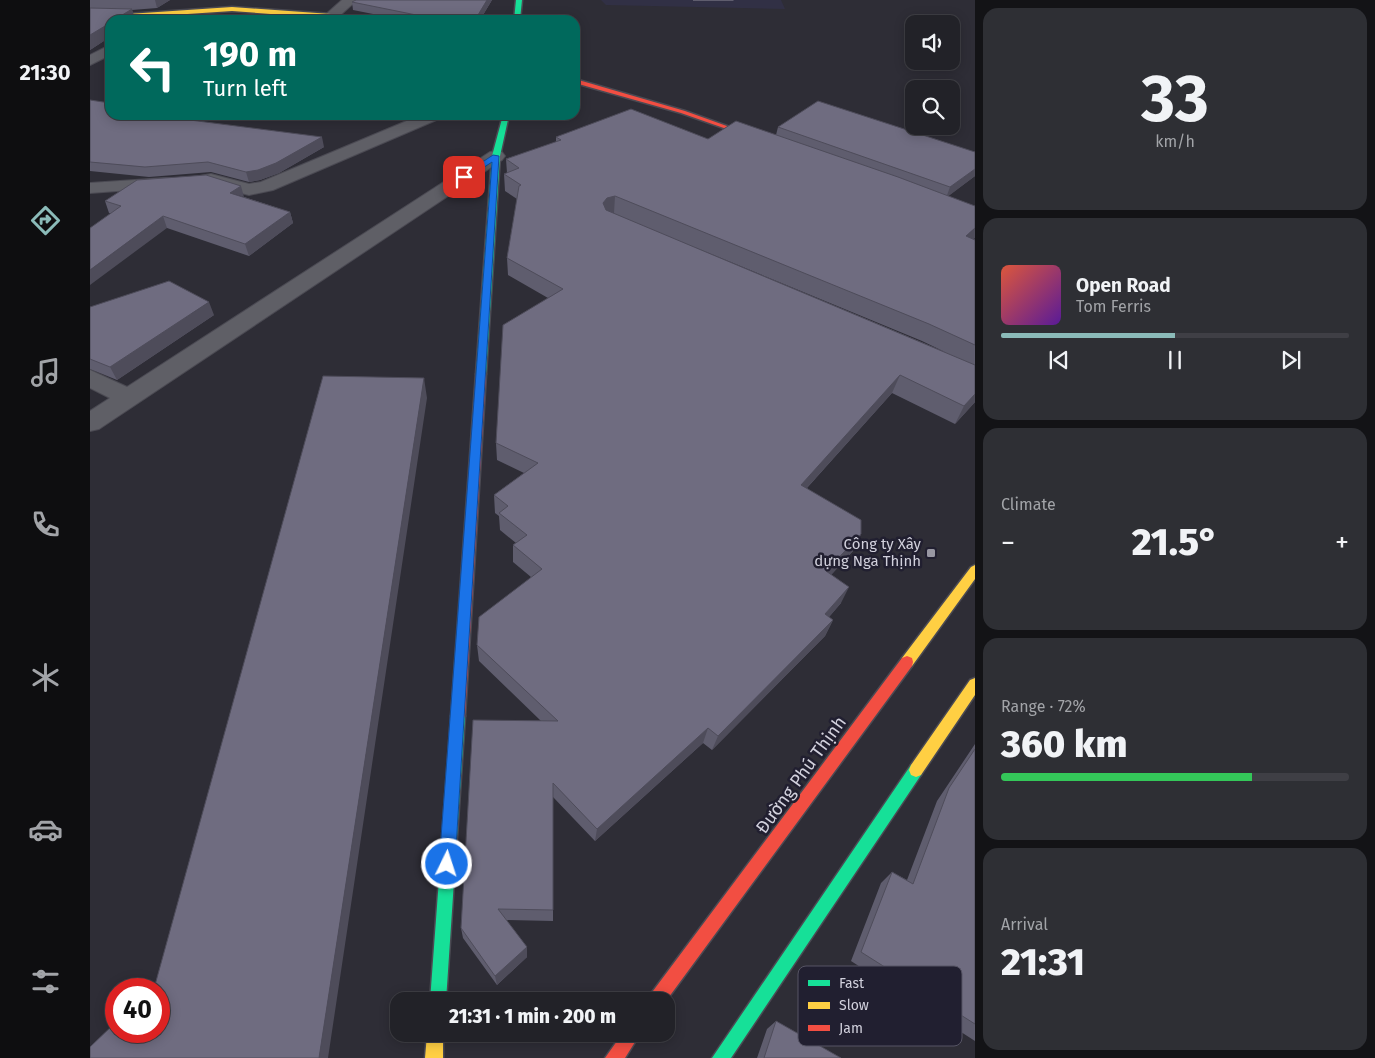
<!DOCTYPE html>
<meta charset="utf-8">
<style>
:root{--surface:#222228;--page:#2e2f34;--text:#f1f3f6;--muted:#a2a4a8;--line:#3f3f45;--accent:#8bbbb9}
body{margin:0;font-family:"Fira Sans",sans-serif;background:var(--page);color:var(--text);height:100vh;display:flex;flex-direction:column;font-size:19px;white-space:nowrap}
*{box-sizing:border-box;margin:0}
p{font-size:16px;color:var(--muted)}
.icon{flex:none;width:28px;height:28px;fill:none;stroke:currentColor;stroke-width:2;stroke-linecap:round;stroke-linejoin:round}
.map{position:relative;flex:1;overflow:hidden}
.panel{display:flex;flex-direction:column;gap:8px;padding:8px;background:#131316;width:400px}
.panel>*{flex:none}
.banner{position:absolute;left:15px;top:15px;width:475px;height:105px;border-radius:15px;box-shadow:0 2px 12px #0003,0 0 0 1px var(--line);background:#00695c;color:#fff;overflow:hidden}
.tools{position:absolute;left:815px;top:15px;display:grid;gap:10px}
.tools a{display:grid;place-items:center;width:55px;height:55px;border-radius:10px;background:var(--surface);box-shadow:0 2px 12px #0003,0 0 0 1px var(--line);font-size:25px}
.speed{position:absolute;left:15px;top:978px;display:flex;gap:10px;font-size:25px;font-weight:700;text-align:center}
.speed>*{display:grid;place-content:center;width:65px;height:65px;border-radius:50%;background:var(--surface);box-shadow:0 2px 12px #0003,0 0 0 1px var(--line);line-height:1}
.speed .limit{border:8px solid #d22;background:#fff;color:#111}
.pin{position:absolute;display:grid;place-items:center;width:42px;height:42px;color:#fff;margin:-21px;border-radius:10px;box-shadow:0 2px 8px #0006}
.me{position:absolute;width:55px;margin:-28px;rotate:4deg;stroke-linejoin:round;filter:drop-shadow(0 0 4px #0008)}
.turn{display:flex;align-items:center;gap:18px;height:105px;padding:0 15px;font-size:22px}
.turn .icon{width:65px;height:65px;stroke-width:2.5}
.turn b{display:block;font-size:35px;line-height:42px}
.big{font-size:38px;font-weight:800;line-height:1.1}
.panel .card{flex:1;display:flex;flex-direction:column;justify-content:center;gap:8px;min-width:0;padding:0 18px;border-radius:15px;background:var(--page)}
.panel .dial{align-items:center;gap:0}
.dial b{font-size:65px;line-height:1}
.song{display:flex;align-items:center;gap:15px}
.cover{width:60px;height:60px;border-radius:8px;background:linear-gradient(135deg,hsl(10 70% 55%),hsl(270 70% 35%))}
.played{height:5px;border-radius:2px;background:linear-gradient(90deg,var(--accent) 50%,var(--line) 50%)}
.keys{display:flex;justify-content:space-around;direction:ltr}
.heat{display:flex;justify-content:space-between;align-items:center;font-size:28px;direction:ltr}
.charge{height:8px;border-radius:4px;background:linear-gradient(90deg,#34c759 72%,var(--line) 0)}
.trip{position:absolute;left:300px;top:992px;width:285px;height:50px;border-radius:15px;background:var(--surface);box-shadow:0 2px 12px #0003,0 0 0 1px var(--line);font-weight:800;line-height:50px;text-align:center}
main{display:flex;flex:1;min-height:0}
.tabs{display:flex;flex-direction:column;width:90px;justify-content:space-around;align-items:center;background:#0e0e10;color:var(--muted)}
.tabs .icon{width:35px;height:35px}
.tabs .active{color:var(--accent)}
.tabs b{font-size:22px;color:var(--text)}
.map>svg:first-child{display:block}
</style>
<main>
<nav class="tabs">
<b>21:30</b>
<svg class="icon active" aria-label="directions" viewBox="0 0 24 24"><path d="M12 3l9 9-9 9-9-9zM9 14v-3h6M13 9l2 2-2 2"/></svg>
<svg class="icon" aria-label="music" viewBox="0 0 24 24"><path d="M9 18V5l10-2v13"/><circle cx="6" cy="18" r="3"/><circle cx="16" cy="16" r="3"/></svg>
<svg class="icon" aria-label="phone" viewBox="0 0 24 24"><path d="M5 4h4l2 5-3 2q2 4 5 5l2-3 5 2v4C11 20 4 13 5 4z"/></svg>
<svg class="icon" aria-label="climate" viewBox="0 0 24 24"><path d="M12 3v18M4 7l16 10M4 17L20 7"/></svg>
<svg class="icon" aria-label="car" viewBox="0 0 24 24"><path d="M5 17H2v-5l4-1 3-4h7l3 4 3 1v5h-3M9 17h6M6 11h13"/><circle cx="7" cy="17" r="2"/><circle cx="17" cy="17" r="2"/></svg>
<svg class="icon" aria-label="filters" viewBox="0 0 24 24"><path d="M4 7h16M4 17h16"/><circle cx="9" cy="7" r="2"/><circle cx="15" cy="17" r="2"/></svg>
</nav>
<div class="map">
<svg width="885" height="1058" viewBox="0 0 885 1058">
<rect width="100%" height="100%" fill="#2e2d36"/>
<path fill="#313045" d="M511,0H691L695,9L516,5Z"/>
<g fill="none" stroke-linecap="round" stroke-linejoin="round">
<defs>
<path id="street" d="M252,0H267L246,19H236L234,16Z
M20,45V55L0,65V55Z
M331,115H353L351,118L183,190L159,195L120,185L110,184L107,180L110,176L121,174L159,184L171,182Z
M406,151L412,152L415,156L412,160L9,429L0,431V411L20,398L0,388V370L37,387L400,152Z
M75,178L81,179L84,183L81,187L0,193V183Z"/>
<path id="fast" d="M426,0H432L430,20H424Z
M413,115H419L410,156L396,374L391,377L386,374L402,156Z
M368,710L373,712L375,716L356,1001H340L361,716L363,712Z
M826,763L831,765L833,770L831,775L641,1058H622L821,765Z"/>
<path id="slow" d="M142,7L241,14L260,20L142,11L38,18L0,16V12L38,14Z
M885,565V579L822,666L817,668L812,666L811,662L812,658L881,567Z
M885,678V695L831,775L826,777L821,775L819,770L821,765L880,680Z
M337,1034H353V1058H335Z"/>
<path id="jam" d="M485,79L595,111L673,139L668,140L591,113L485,83Z
M391,371L396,374L375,716L373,720L368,722L363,720L361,716L386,374Z
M817,656L822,658L823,662L822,666L576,1001H558L560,995L812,658Z
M532,1034H550L535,1058H515Z"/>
</defs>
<use href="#street" stroke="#4b4a53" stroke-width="2"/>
<use href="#fast" stroke="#4b4a53" stroke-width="3"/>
<use href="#slow" stroke="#4b4a53" stroke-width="3"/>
<use href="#jam" stroke="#4b4a53" stroke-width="3"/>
<use href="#street" fill="#5f5f66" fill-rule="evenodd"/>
<use href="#fast" fill="#16e098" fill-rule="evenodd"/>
<use href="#slow" fill="#ffcf43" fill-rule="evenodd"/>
<use href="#jam" fill="#f24e42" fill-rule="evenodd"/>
</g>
<path fill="#5f5d6e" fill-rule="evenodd" d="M0,0H80L67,8L42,10L45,20H20V37L0,50Z
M266,0H402L390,20H313L263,10L262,2Z
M603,0H644L643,1H603Z
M0,100L20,115L234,147L189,173L170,180L159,182L121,172L59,177L0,171Z
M688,127L885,152V176L858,196L883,239L885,240V402L865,424L802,393L717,488L771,534L763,551L741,575L751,603L739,617L743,620L735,636L622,750L613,743L505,841L463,797V921L417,920L437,957L407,985L373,938L371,928L451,721L389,661L387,645L441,577L423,562V545L426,543L410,530L409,516L405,513L404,495L434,473L407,460L406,443L458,298L418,275L417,258L427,199L415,191L414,174L417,173L416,159L466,142V137L618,139L686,135ZM602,246L832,341L855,352Z
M154,197L200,212L203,223L159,256L77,228L19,213L15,201Z
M0,307L124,315L27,380L0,369Z
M885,744V1041L761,961L791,883L802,872L817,880L847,801Z
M686,1021L751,1058H667L677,1029Z"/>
<path fill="#4e4c5a" d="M65,0H80L67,8Z
M397,0H402L390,20H382Z
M42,9L45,20H24Z
M20,23V37L0,50V35Z
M232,137L234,147L189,173L170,180L159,182L156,172Z
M885,169V176L856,198L860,187Z
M151,186L154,197L140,193Z
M525,196L524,213L515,215L513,203L517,198Z
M200,212L203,223L159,256L155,244Z
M73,216L77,228L0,285V270Z
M885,228V238L868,253L876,236Z
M119,302L124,315L27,380L20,367Z
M810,375L802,393L704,502L711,485Z
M334,378L337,398L238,1058H229Z
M885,394V402L865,424L874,406Z
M771,534L763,551L729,588L736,571Z
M759,587L751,603L727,631L735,614Z
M743,620L735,636L622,750L628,736Z
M618,728L613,743L505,841L507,829Z
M437,947V957L407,985L405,976Z"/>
<path fill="#6f6c80" stroke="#4e4c5a" d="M266,0H397L388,15L382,20H351L262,2Z
M0,8L42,9L24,20H20V23L0,35Z
M0,100L20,103V115H61L232,137L186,163L168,170L156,172L118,162L55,167L0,162Z
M728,101L885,152V169L860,187L688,127Z
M541,109L618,139L646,121L808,177L885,206V228L876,236L885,240V345L839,324L525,196L517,198L513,203L516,210L885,365V394L874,406L810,375L711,485L771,520V534L736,571L759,587L735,614L743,620L628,736L618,728L507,829L463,783V910L408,909L437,947L405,976L371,928L383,720L468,721L387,645L389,617L452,569L423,545L437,535L409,513L418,506L404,495L448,463L406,443L413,325L473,289L417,258L429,186L431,185L414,174L429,168L416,159L471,140L466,137Z
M116,175L151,186L140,193L200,212L155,244L73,216L0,270V228L31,206L15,201L47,180Z
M79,281L119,302L20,367L0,359V307Z
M233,376L334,378L229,1058H234H0V1047L26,1022V1031H69V989H62L65,985Z
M885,749V1024L771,952L802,872L823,884L859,788Z
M686,1021L751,1058H674Z"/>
<path fill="#1a73e8" stroke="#114b97" d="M403,155L409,156L365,864L362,869L357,871L352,869L349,864L402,162L376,179L370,177Z"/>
<rect fill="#9897a2" stroke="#211f30" stroke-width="2" x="836" y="548" width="10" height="10" rx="2.5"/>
<g text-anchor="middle" stroke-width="5" stroke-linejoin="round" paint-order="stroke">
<g font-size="15" fill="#d1d0dc" stroke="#211f30" text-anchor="end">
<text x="831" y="549">Công ty Xây<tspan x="831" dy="17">dựng Nga Thịnh</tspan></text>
</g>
<g font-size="18" fill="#d1d0dc" stroke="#211f30">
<text transform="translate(711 775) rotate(-54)" y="6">Đường Phú Thịnh</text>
</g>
</g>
<rect x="708" y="966" width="164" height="80" rx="8" fill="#211f30" stroke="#565464" stroke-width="1"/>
<rect x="718" y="980" width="22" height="6" fill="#16e098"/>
<rect x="718" y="1002" width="22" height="7" fill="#ffcf43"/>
<rect x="718" y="1025" width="22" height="6" fill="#f24e42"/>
<g font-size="14" fill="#d1d0dc">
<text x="749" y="988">Fast</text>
<text x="749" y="1010">Slow</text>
<text x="749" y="1033">Jam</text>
</g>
</svg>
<div class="tools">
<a><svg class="icon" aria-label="sound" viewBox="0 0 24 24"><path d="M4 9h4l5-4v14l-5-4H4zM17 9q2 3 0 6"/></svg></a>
<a><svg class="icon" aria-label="search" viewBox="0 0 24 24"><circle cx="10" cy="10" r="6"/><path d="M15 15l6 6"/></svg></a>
</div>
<div class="speed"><div class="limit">40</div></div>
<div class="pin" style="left:374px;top:177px;background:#d93025"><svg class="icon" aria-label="arrive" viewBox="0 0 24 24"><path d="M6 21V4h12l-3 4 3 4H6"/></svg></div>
<svg class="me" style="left:357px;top:864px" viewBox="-20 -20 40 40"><circle r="17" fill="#1a73e8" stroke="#fff" stroke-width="3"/><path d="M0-11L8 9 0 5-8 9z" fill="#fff"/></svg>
<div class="trip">21:31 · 1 min · 200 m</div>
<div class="banner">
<div class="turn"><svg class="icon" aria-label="left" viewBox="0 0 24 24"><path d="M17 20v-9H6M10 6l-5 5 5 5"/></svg><div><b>190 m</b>Turn left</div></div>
</div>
</div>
<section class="panel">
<div class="card dial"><b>33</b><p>km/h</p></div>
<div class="card">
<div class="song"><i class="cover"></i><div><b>Open Road</b><p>Tom Ferris</p></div></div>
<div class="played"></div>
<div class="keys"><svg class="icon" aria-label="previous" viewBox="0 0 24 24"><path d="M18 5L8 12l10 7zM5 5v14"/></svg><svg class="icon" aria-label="pause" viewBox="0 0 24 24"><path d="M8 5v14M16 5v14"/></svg><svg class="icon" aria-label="next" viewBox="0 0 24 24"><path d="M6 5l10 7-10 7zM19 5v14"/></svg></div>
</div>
<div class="card"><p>Climate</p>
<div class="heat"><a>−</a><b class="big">21.5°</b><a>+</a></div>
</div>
<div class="card"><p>Range · 72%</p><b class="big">360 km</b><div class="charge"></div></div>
<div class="card"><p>Arrival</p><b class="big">21:31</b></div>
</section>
</main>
